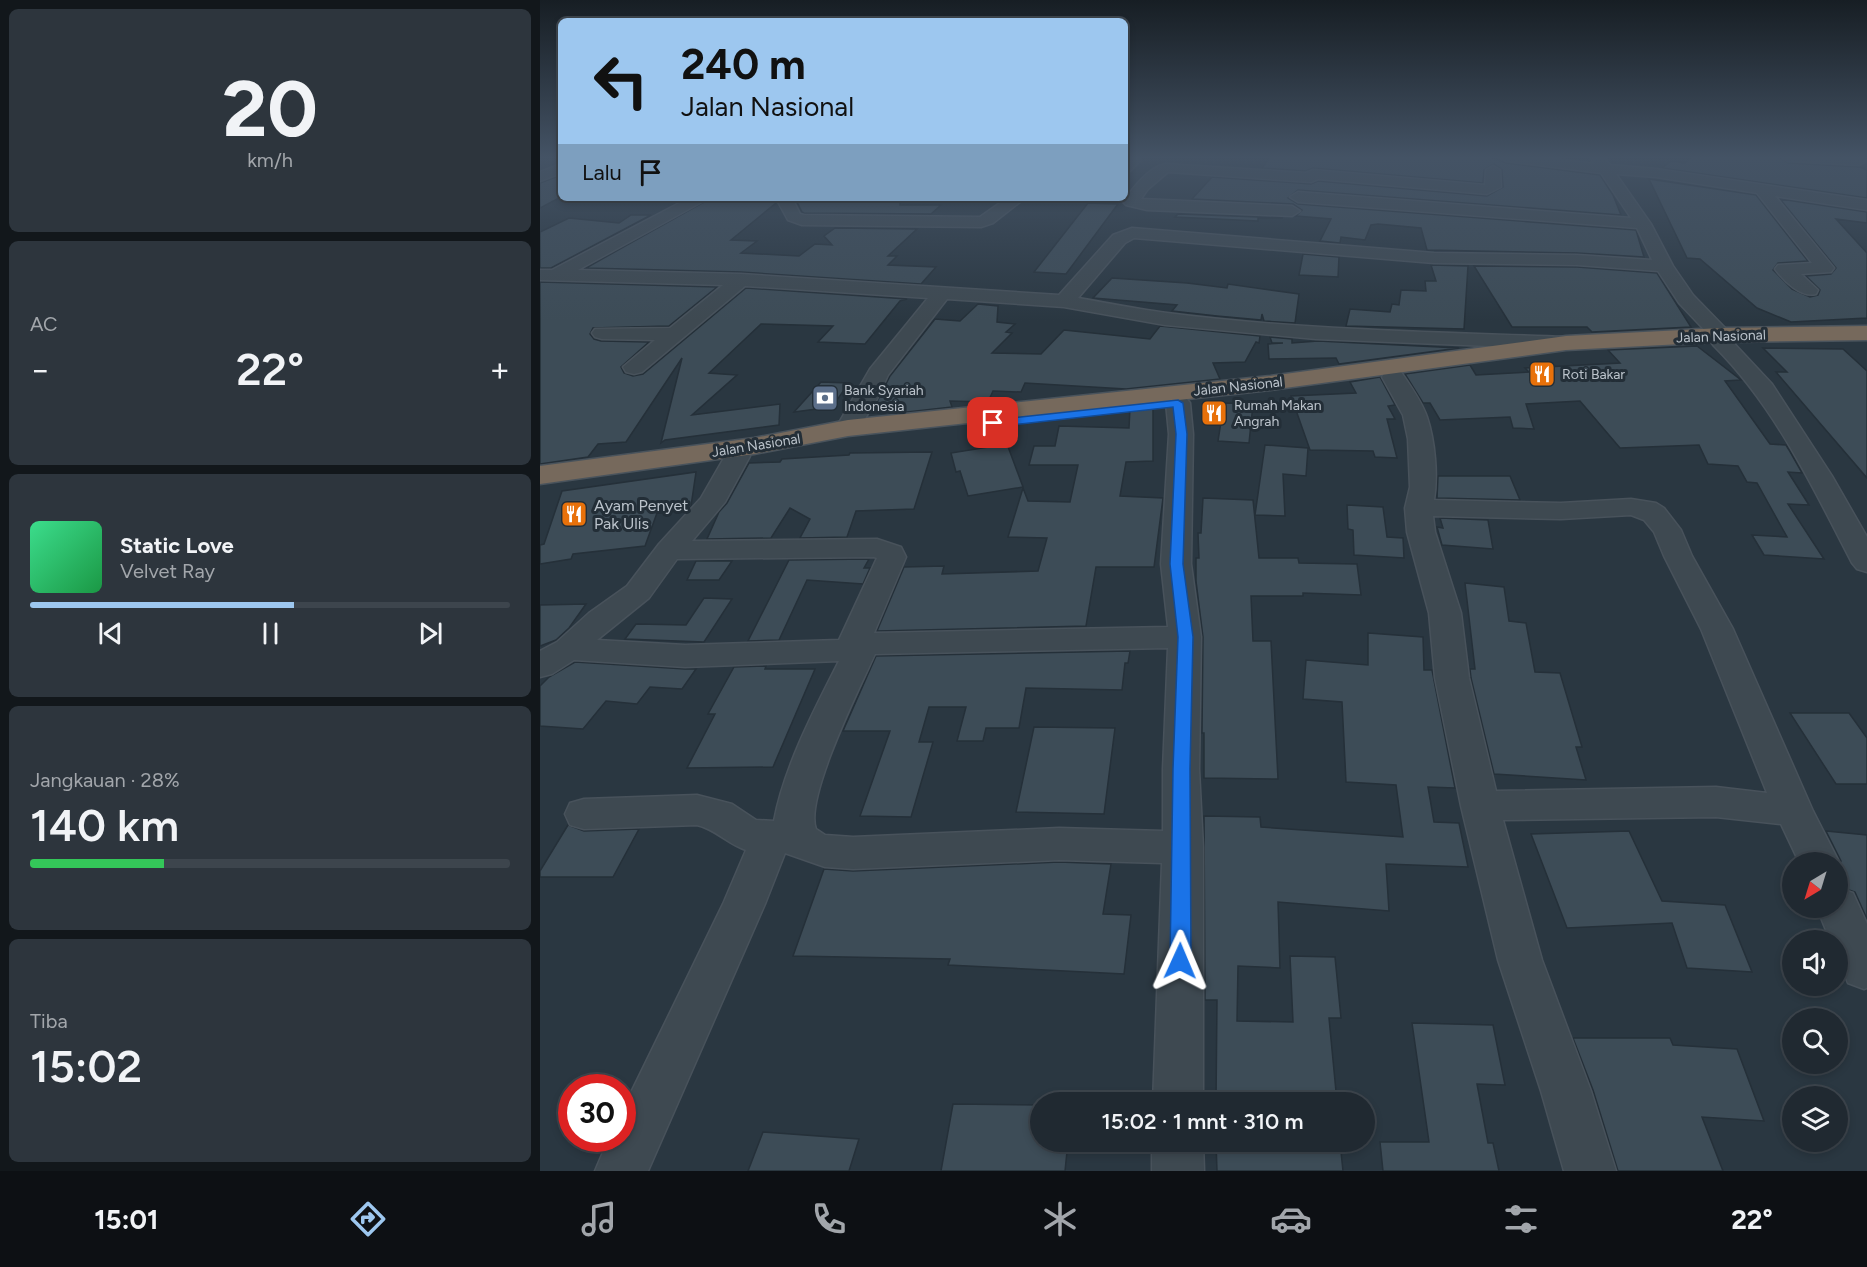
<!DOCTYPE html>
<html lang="id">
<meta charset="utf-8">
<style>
:root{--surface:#202931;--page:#2d353d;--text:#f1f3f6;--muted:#a2a6ab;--line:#3d454d;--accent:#9dc7ef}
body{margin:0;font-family:Figtree,sans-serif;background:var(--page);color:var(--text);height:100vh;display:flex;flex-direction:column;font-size:22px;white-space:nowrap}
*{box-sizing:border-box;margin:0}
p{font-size:20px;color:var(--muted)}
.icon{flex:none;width:33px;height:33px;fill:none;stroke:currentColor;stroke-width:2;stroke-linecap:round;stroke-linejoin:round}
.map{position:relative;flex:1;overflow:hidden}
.details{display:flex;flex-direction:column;gap:9px;padding:9px;background:#12171b;width:540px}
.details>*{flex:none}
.banner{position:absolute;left:18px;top:18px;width:570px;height:183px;border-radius:9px;box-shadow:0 3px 9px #0003,0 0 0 2px var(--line);background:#9dc7ef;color:#111;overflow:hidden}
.needle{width:39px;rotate:218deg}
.controls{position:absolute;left:1242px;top:852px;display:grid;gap:12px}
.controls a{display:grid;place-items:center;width:66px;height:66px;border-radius:50%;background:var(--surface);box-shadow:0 3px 9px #0003,0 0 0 2px var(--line);font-size:30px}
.speed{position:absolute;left:18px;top:1074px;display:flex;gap:12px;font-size:30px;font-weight:700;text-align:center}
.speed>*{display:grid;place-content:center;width:78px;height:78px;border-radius:50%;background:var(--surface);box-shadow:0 3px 9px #0003,0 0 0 2px var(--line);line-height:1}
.speed .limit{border:9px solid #d22;background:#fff;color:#111}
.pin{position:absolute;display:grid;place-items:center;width:51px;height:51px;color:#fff;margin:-26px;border-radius:12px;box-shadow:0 3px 9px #0006}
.me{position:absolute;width:66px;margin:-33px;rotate:1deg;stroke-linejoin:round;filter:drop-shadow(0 0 4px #0008)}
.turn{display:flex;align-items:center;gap:21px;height:126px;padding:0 24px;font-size:27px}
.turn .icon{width:78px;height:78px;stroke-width:2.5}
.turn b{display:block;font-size:42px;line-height:51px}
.then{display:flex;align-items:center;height:57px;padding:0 24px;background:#0003;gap:12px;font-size:22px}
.big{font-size:45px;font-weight:600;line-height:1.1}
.details .tile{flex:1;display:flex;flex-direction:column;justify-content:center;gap:9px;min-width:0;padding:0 21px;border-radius:9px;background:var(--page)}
.details .dial{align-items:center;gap:0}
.dial b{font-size:78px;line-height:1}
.song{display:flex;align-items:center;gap:18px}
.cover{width:72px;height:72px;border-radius:9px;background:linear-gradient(135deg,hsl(150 70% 55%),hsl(140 70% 35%))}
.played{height:6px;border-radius:3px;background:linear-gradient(90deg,var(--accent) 55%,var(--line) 55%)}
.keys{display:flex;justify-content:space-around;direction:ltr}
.heat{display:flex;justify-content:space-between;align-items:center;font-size:33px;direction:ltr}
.charge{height:9px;border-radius:4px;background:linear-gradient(90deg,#34c759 28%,var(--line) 0)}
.trip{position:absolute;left:490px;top:1092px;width:345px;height:60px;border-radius:30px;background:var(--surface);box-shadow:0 3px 9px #0003,0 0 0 2px var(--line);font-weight:600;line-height:60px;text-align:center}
.menu{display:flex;height:96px;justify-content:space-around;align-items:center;background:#0d1014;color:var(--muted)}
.menu .icon{width:42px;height:42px}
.menu .current{color:var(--accent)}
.menu b{font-size:27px;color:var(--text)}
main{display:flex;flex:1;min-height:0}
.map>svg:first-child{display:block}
</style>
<main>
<section class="details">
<div class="tile dial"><b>20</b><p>km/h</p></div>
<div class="tile"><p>AC</p>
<div class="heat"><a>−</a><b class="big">22°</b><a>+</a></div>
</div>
<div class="tile">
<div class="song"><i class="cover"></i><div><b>Static Love</b><p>Velvet Ray</p></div></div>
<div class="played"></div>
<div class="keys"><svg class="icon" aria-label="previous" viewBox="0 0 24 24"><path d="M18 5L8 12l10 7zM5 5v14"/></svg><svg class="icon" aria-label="pause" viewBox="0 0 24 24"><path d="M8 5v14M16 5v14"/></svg><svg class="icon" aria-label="next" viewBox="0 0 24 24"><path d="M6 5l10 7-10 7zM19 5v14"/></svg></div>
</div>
<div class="tile"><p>Jangkauan · 28%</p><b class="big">140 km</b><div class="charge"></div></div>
<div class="tile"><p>Tiba</p><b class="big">15:02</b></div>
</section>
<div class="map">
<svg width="1327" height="1171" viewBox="0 0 1327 1171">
<rect width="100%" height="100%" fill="#2a3741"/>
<path fill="#3d4c57" stroke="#253039" stroke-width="1.5" d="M730,157H951L966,163L1060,175L1073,195L1081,215L758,190L748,198L758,204L1096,230L1104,257L1037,253L887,250L881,228L838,224L831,225L825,240L801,237L800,243L780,241L791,219L756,216L762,210L753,204L652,199L672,177L771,184L778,181L947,196L963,187L962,170L954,164L944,170L943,183L773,168L766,171L722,168Z
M1151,157H1239L1248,163L1320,167L1327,170V198L1122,168L1131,161L1145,163Z
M21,175V197L0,208V183Z
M1109,179L1216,195L1268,261L1238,263L1233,270L1252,289L1270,297L1278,295L1280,290L1266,276L1291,274L1296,268L1240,199L1327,212V223L1296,219L1327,253V318L1251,322L1217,308L1160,259L1147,258Z
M171,198H234L236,203L191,240L217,241L201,253L259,256L275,244L292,245L284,236L295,228L377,229L348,256H357L348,265L396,267L381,284L201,272L46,268Z
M255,198H360V205H401L391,214L264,213L262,212Z
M548,203L578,204L526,274L494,272Z
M638,214L743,218H718V221L635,217Z
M91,215H111L11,268H0V232L29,218L79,223Z
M763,254L799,257L798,277L759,275Z
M891,265L928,266L924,329L806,326L810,309L850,312L852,304L859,305L861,290L886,291L885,281H896Z
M934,266L1037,267L1117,273L1151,327L1052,332L1047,327H972Z
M572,278L647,283L687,288L688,284L759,294L755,323L724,321L722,314L721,320L677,316L632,311L637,305L553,298Z
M0,282L177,287L129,326L53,328L50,334L54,339L61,341L109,342L81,367L84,373L93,376L103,374L206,288L367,299L360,301L325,344L278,342L293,326L221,324L169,373L197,375L152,415L240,404L239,425L125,440L121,443L142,358L86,442L58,444L48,457L0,464Z
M438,304L458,306L457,322L475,324L466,332L472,333L452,353L501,354L524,330L610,339L620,326L720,336L719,343L716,342L705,362L673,363L680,379L586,389L485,383L481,392L453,391L448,402L410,401L412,407L358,413L357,406H335L350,376L395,319L420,321Z
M730,337L752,339V343L778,341L919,348L799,364L796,358L729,359L728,344L743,343H732Z
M1157,346L1201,380L1185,381L1230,444L1246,445L1249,450L1262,473L1248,472L1269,505L1248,504L1284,559L1224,555L1212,535L1247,537L1217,483L1207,482L1198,466L1168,464L1159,445L1080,448L1040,401L986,404L994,429L973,428L970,417L900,420L890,403H883L865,374L930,365L936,375L989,372L985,368L1080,363L1068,350Z
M1223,348L1303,349L1327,371V478L1236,372H1247Z
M840,377L855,405L848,406L855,419H847L857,458L835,457L833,451L770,450L751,396L816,393L810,382Z
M281,382L309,383L292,407L254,412Z
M684,403L713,404L709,443L678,441Z
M613,405V461L586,462L580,496L623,498L614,567H556L546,626L337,631L364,567L404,566L402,574L498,571L507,538L468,537L483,488L488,501L530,502L538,465H489L494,446H515L519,426L589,428L590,408Z
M467,444L483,487L428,496L420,471L416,472L411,453Z
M725,445L768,448L766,476L743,474L745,516L715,515Z
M392,452L374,509L316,511L307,537L260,538L270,519L250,508L231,538L167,539L179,512L187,503L209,463L240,462L242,459L309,455L310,453Z
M156,472L151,506L148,509L117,513L105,546L33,554L31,559L0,564V545L4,544L22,491Z
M898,476H970L980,500L897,498Z
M663,498L713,500L719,558H758L759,563L817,564L821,595L763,593V596H711L713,641H731L738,779L664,778V733H662L663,637L656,581V558H659L658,533H661Z
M807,505L843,507L847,537L863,538L864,558L814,555L813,530L808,529Z
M900,518L948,520L953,549L902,545L897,527L903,528Z
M329,559L324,568H330L323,584L267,580L239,640L208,641L249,560Z
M156,561H192L179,580H147Z
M925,583L964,587L969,621L986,623L995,672L1020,673L1042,747H1036L1046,780L954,774L931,678L930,669H935Z
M164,598L192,599L164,642L85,639L96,624L146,625Z
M46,604L29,628L16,640L0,646V605Z
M828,633L883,637L884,670H892L915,788L888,787L894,822L919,823L928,867L846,864L849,911L738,902L740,968L698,966L697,1021L753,1022L750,956L795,957L801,1018H789L797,1102H676L677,1000H665L664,816L720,817L721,827L863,837L856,785L806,782L802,702L763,699L766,660L828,665Z
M590,651L588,663H585L582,690L486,688L479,728H446L443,741H417L426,707H389L379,742H393L371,817L320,816L350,731H303L336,656Z
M35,662L145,669H156L142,689L110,687L97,704L66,701L43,729L0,726V686L9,677Z
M226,666L225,669H275L233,767L147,768L175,714H168L194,667Z
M1250,713H1309L1327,738V784H1296Z
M494,727L575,728L564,814L476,812Z
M28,825L44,831L99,829L73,877H0V871Z
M1089,831L1122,901L1185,905L1212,972L1147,968L1132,923L1027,928L991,834Z
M1286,831L1327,835V919L1315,892L1298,886V867L1301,861Z
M519,862L571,864L563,914L591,915L584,974L408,965L410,959L253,956L284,869L313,871Z
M872,1023L953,1025L965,1085L937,1084L948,1143H953L959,1171H843L840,1142H889Z
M1033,1038H1130L1133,1045L1197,1049L1224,1121L1162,1117L1183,1171H1078L1053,1090Z
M413,1104L501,1105V1142H528L525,1171H401Z
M223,1132L319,1139L309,1171H208Z
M676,1142H800L803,1171H677Z"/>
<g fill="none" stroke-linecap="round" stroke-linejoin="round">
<defs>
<path id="minor" d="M585,157H598L601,160L590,171L585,172Z
M959,157H999L1055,164L1050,157H1064L1070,165L1116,169L1327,200V210L1235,196L1294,268L1291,272L1261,274L1278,290L1276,294C1261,298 1244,281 1235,269L1238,265L1272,263L1217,193L1116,177L1076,174L1111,224L1133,266L1153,295L1188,331L1191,335L1189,338L1232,384L1292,476L1327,537V572L1317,569L1312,563C1272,486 1236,408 1174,346L1171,342L1173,339L1139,303L1118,271L1037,265L894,263L594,238L585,243L538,298C567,303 597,309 627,313C759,330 893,332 1026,337L1033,339L1036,343L1033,347L1026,349L776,339L625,325L524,307L407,299L348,375L337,399L316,433L308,435L300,433L296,428L330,369L388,298L205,286L102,372L94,374L86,372L83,367L115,340L62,339L55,337L52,333L55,329L130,328L183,285L0,280V270H12L149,198H169L38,270L201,274L519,295L573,235L592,228L894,253L1037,255L1112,260L1097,228L758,202L750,197L758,192L1091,218L1061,173L966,161Z
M1241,157H1319L1326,161L1319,165L1248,161Z
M21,164V173L0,181V172Z
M625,164L766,173L773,170L945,185L946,170L953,166L960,170L961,187L947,194L778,179L771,182L628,172L608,189L601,199L752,206L760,211L752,216L607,210L586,205L583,202C593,188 608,168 625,164Z
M236,198H252L260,214L264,215L440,217L467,198H485L453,223L441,227L262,225L248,220Z
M853,370L861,372C870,385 882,402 887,417C895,441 898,475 894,500L1021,503L1091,499L1116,503L1124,508L1141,530L1152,556L1193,629L1273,811L1299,862L1298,865V862H1259L1241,824L1176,817L963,820L1002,960L1051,1091L1076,1171H1024L1001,1091L958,960L921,806L895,678L889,613L867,532L865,508L870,487L868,439L863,415L842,377L845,372ZM1091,515L1104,520L1114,532L1124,556L1161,629L1227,793L1176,787L956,791L929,678L921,613L895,532L893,516L1021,519Z
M638,396L646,398L650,403L653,434L651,564L661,637L659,769L663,847V1102H613L622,863L519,860L313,869L285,867L245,853L225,904L108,1171H55L69,1138H82V1111L183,904L206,850C188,844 175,829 157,825L44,829L30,825L25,814L30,803L44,799L157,795L192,804L216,820L234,821C244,767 274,710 299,661L145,667L34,660L12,674L0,677V651L17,642L49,613L87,586L119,544L161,498L188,451L197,448L206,451L210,456L185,502L152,541L337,539L361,547L366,557L334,633L628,627L621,564L629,434L626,403L630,398ZM334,557L337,558L299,640L145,645L57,640L109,598L137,559ZM628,648L623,769V831L519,828L313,837L285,835L276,829C264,799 320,687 335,654Z
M1298,888L1313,893L1327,924V988L1324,989L1308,983L1298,958V940H1290L1277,908H1298Z
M612,1142H663L664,1171H612Z"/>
<path id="highway" d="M1327,326V340L1181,342L1026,350L730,390L308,436L214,454L0,484V466L214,438L308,420L730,376L1026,336L1181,328Z"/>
</defs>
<use href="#minor" stroke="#48525b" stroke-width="3"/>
<use href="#highway" stroke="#49535c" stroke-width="3"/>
<use href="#minor" fill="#3e4951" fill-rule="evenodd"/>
<use href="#highway" fill="#76695c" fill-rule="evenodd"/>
</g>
<linearGradient id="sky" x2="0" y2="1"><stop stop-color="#171e24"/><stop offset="0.49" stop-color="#445365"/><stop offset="1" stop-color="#445365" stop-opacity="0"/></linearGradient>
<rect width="1327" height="321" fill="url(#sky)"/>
<path fill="#1a73e8" stroke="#114b97" stroke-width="1.5" d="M638,400L643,403L647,434L643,564L653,637L650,769L651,961L648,967L640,970L633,967L630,961L633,769L638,637L630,564L636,434L633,407L453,427L448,423L453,420Z"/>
<defs>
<symbol id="restaurant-square" viewBox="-11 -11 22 22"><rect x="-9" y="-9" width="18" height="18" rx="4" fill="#e8710a" stroke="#232e37"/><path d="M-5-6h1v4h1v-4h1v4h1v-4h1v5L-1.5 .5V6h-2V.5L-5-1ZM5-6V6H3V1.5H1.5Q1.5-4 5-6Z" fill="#fff"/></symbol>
<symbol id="bank-square" viewBox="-11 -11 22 22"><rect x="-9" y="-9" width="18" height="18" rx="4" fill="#5c6f8a" stroke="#232e37"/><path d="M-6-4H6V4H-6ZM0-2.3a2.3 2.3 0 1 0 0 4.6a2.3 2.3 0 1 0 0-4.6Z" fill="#fff"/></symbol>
</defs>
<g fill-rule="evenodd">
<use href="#restaurant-square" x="987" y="359" width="30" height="30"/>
<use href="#bank-square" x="270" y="383" width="30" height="30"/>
<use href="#restaurant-square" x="659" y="398" width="30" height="30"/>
<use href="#restaurant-square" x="19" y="499" width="30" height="30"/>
</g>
<g text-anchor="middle" stroke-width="6" stroke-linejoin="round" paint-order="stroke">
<g font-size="14" fill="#bbc3cb" stroke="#232e37">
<text transform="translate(1181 336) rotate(-2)" y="5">Jalan Nasional</text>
<text transform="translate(698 386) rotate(-6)" y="5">Jalan Nasional</text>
<text transform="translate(216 445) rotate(-9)" y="5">Jalan Nasional</text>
</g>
<g font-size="14" fill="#bbc3cb" stroke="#232e37" text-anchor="start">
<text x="1022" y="379">Roti Bakar</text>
<text x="304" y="395">Bank Syariah<tspan x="304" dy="16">Indonesia</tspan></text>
<text x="694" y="410">Rumah Makan<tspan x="694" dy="16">Angrah</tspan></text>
</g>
<g font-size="16" fill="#bbc3cb" stroke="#232e37" text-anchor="start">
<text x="54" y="511">Ayam Penyet<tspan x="54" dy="18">Pak Ulis</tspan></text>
</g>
</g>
</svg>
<div class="controls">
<a><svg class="needle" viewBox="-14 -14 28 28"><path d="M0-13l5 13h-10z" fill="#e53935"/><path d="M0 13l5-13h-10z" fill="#a2a6ab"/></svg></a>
<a><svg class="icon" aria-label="sound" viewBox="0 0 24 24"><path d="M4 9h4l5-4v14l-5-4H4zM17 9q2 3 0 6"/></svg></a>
<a><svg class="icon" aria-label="search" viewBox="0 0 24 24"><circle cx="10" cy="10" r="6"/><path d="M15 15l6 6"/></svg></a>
<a><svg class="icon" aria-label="layers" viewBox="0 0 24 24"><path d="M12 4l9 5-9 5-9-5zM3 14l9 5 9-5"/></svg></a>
</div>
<div class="speed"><div class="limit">30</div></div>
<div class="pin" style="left:453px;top:423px;background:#d93025"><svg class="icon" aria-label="arrive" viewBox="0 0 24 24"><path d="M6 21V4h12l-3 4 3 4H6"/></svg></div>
<svg class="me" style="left:640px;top:961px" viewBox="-20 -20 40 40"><path d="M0-17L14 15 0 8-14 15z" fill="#1a73e8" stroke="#fff" stroke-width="4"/></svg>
<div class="trip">15:02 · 1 mnt · 310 m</div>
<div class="banner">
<div class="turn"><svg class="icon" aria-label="left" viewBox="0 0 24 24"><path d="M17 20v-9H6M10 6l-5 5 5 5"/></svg><div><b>240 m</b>Jalan Nasional</div></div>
<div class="then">Lalu<svg class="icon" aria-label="arrive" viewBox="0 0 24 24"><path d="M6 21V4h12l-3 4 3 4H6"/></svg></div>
</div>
</div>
</main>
<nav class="menu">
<b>15:01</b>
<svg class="icon current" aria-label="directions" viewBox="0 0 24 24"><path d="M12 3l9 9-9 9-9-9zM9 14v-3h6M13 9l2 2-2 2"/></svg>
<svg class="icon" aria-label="music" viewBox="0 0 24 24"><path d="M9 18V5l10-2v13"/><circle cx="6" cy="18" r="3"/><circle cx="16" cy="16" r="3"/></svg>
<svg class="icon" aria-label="phone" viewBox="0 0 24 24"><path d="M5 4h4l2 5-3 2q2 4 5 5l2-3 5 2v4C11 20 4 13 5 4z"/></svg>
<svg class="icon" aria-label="climate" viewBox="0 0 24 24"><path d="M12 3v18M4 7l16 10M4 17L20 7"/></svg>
<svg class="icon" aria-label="car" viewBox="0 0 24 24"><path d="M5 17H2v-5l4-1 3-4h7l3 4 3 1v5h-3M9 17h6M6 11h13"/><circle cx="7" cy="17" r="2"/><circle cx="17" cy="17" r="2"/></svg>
<svg class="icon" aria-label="filters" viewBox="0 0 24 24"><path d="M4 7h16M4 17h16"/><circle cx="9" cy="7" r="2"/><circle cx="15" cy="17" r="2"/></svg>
<b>22°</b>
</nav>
